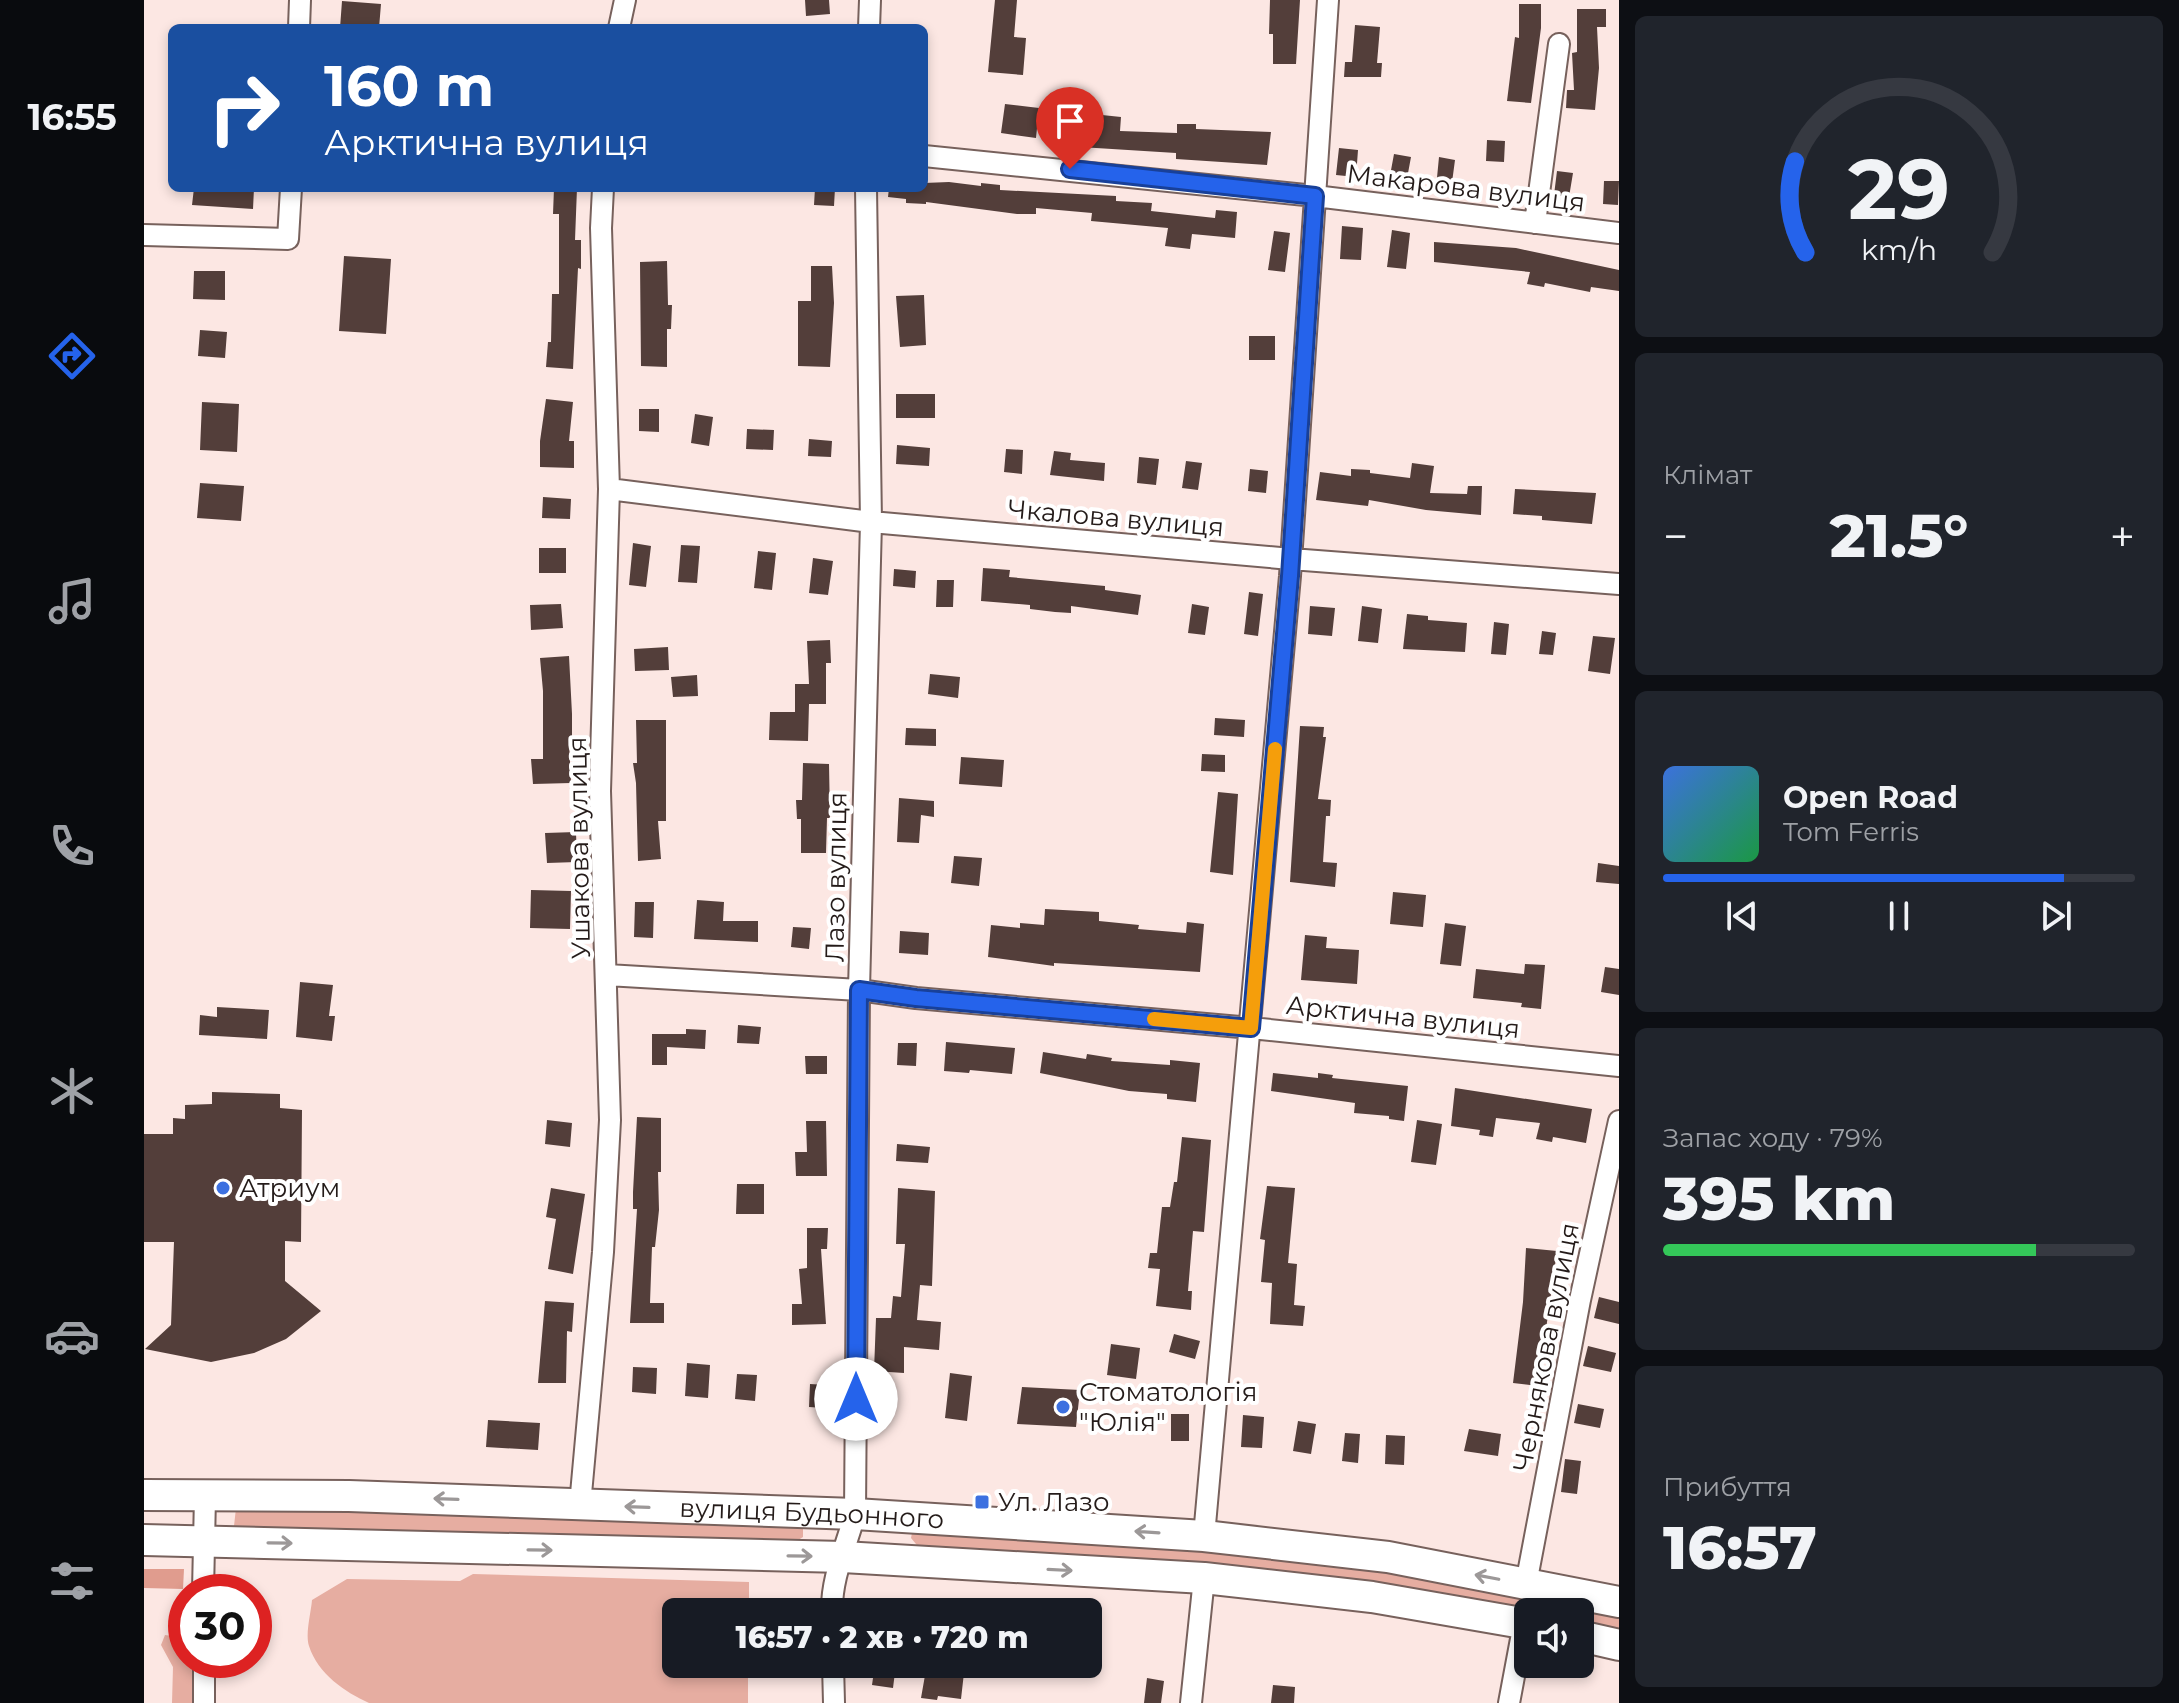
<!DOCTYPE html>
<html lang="uk">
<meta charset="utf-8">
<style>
:root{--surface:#171b24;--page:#20242c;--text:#f1f3f6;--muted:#9ea1a6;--line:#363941;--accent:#2563eb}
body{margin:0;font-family:Montserrat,sans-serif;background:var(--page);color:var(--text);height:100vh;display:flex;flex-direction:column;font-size:30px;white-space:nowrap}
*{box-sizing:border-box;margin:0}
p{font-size:26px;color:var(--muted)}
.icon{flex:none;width:44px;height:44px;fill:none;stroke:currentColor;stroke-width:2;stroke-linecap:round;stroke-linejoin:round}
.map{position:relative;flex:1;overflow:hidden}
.panel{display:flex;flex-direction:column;gap:16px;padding:16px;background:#0d0f14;width:560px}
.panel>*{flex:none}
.guide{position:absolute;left:24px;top:24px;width:760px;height:168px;border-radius:12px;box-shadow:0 4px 12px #0003;background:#1a4fa0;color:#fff;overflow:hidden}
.controls{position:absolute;left:1370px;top:1598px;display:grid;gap:16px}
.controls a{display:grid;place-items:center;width:80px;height:80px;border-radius:12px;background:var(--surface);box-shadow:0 4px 12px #0003;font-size:40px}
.speed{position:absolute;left:24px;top:1574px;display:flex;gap:16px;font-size:40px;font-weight:700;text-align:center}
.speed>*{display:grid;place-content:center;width:104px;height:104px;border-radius:50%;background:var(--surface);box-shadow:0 4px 12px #0003;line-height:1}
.speed .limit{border:12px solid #d22;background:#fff;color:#111}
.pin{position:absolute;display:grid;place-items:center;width:68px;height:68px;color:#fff;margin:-82px -34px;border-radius:50% 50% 50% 0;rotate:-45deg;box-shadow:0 0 8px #0007}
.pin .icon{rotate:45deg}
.me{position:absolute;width:88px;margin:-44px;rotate:0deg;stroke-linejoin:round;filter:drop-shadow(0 0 6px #0008)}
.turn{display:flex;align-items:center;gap:28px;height:168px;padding:0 24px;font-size:36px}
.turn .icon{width:104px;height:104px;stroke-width:2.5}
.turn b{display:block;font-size:56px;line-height:68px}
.big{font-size:60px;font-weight:800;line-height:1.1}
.panel .tile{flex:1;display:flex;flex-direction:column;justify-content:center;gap:12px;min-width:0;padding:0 28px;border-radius:12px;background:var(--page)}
.panel .dial{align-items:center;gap:0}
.dial svg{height:208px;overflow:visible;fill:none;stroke:var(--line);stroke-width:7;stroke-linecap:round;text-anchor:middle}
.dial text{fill:var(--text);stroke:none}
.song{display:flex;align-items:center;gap:24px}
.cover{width:96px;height:96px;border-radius:12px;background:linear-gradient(135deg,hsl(220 70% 55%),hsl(140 70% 35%))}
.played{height:8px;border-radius:4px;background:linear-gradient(90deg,var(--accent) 85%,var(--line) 85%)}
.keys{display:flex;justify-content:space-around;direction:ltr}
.heat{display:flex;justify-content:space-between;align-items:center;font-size:44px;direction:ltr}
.charge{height:12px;border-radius:6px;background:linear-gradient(90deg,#34c759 79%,var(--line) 0)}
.trip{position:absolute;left:518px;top:1598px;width:440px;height:80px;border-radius:12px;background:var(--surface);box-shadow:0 4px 12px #0003;font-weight:800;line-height:80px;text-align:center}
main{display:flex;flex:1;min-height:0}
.dock{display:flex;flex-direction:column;width:144px;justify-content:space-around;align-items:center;background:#090b0e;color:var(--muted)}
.dock .icon{width:56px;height:56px}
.dock .current{color:var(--accent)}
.dock b{font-size:36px;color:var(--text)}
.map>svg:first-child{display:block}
</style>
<main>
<nav class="dock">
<b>16:55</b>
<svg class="icon current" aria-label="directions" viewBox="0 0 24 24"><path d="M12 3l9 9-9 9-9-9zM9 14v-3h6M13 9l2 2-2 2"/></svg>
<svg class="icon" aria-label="music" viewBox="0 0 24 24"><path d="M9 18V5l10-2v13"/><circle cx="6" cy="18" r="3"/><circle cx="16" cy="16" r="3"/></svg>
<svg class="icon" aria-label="phone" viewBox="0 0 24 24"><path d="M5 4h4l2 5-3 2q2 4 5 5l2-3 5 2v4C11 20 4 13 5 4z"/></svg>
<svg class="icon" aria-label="climate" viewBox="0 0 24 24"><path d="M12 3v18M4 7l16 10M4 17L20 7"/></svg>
<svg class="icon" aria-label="car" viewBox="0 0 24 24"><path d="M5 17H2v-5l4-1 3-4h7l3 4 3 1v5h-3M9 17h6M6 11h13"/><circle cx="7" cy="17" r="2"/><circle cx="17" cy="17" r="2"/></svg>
<svg class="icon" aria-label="filters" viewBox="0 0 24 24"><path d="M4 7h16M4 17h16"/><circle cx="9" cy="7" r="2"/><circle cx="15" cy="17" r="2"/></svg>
</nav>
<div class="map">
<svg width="1475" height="1703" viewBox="0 0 1475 1703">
<rect width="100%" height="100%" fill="#fce7e3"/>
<path fill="#e6ada1" d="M92,1508L645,1523L659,1528V1537L651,1542L90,1526Z
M768,1533L1162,1557L1475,1614V1631L1436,1622V1612H1384L777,1550L767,1538Z
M329,1574L605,1582V1612H532V1664H604V1703H225C201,1692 174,1674 165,1646C161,1634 167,1613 168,1600L203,1579L316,1581Z
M21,1635L42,1638V1660H49V1703H28L29,1667L17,1645Z"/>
<path fill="#e09c8e" d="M0,1569H40L39,1589L0,1588Z"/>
<path fill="#533e3a" d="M661,0H685L686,14L662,16Z
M851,0H873L870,37L882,38L879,75L844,72Z
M1126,0H1156L1152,64H1129V34H1125Z
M198,1L237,4L235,28H196Z
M1375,4H1397V28L1387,103L1363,101L1371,37L1375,38Z
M1433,9H1462V27H1453L1455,68L1451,110L1422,108L1423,90H1430L1428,53L1433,52Z
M1211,25L1236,27L1233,63H1238L1237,77H1200L1201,62H1208Z
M924,95L941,96L939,113L977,117L976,131L1033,133V124H1052V129L1127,132L1123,165L1032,159V153L920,146Z
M861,104L895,108L892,138L857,133Z
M1343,140L1361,141L1360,162L1342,161Z
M1195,148L1214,150L1212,177L1192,175Z
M1250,154L1267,157L1262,184L1245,181Z
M1295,157L1311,160L1307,190L1292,188Z
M1413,171L1429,173L1425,197L1410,195Z
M1460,181H1475L1474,205L1459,204Z
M805,182L837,186V183L856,185V190L972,196V201L1008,203L1007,211L1071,218L1072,210L1093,212L1091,238L1048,234L1046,249L1021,246L1024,228L947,221L948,213L892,208V214H873L782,202V204L762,203V199L744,197L745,188H780V183Z
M50,188H110L109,209L48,205Z
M410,188H433L431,240H437V269L434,268L429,369L402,367L404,342H407L408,294H415V214H409Z
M671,188H691L690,206L670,205Z
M1198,226L1219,228L1217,260L1196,259Z
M1248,230L1266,233L1262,269L1243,267Z
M1130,231L1146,233L1141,272L1124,270Z
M1290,242L1372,248L1475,270V291L1447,287L1446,292L1401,283L1400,287L1383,284L1386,272L1290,262Z
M200,256L247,259L242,334L195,331Z
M523,261L524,305H528L527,329H523V367L497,366L496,262Z
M667,266H688L690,303L686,367L654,366V301H667Z
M50,271H81V300L49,299Z
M780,295L782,345L756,347L752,296Z
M56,330L83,332L81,358L54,356Z
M1105,336H1131V360H1105Z
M752,394H791V418H752Z
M402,399L429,402L425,441H430V468L396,467V441Z
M58,402L95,404L93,452L56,450Z
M495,409H515V432L495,431Z
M551,414L569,417L565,446L547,443Z
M603,429L630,430L629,450L602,449Z
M665,439L688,441L687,457L664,456Z
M753,445L786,448L785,466L752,464Z
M862,449L879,450L878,474L860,472Z
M910,451L927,453L926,460L961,463L960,481L906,475Z
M995,457L1015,459L1012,485L993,483Z
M1042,461L1058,463L1054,490L1038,488Z
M1268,463L1290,466L1286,493L1323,494L1324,486H1338L1337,515L1282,510L1225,500L1224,506L1172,500L1176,472L1207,476V469L1226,470V473L1266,478Z
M1106,469L1124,471L1122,493L1104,491Z
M56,483L100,486L97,521L53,518Z
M1371,489L1452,493L1448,524L1398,520V516L1369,514Z
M399,497L427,499L426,519L398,518Z
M489,543L507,546L502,587L485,585Z
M537,545L556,546L553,583L534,582Z
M395,548H422V573H395Z
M614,551L632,553L628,590L610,588Z
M669,558L689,561L684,595L665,593Z
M839,568L866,570L865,577L961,586V590L997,595L994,615L927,606V613L911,612L886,609V605L837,601Z
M750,569L772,571L771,588L749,586Z
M793,580H810L809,607H792Z
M1105,592L1119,594L1114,636L1100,634Z
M417,604L419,628L387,630L386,605Z
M1048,604L1065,607L1061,635L1044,633Z
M1166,606L1191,608L1188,636L1164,634Z
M1218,606L1238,609L1234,643L1214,641Z
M1263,614L1284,616V620L1323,623L1321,652L1259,649Z
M1350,622L1365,624L1362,655L1347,654Z
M1398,631L1412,633L1409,655L1395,654Z
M1449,636L1471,638L1466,674L1444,671Z
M686,640L687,663H682V704H665L664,741L625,740L626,712H651V684H665L663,641Z
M524,647L525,670L491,671L490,649Z
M425,656L428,714V741H425L427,783L389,784L387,759H399V691L396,658Z
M786,674L816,677L814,698L784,694Z
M553,675L554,696L529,697L527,677Z
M1071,718L1101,720L1100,737L1070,735Z
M492,720H522V821H514L517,859L494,861L492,783L489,763H493Z
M1156,726L1180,727L1179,737H1182L1174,799L1187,800L1186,816H1182L1179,862L1193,863L1191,887L1146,882Z
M762,728L792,729V746L761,745Z
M1058,754L1081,755V772L1057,771Z
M817,757L860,760L858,787L815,784Z
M659,763L685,764L686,818H683L682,853H657V819H653L652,800H658Z
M1074,792L1094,794L1089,875L1066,872Z
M755,798L790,801V817L777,815L775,843L753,842Z
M432,832L433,862L403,863L401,833Z
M810,856L838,858L835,886L807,883Z
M1454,863L1475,866V884L1452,882Z
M387,890L427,891L426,929L386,928Z
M1249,892L1282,895L1279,927L1246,924Z
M553,900L580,902L579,921H614V942L550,939Z
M491,902H510L509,938L490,937Z
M901,909L955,912V921L995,925L994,929L1042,933L1043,922L1060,924L1056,972L910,963V966L844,957L847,925L876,928V923L900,925Z
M1301,923L1322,926L1317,966L1296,964Z
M649,927L667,928L665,949L647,947Z
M756,931L785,933L784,955L755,953Z
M1161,935L1183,937L1182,948L1215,950L1213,984L1157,980Z
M1381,964L1401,965L1397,1009L1377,1007L1378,1003L1329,998L1332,969L1380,974Z
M1461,967L1475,969V995L1457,992Z
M156,982L189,985L185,1016H191L188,1041L152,1037Z
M73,1007L125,1010L123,1039L55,1035L56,1015L73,1017Z
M594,1025L617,1027L615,1044L593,1043Z
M542,1029L562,1030L561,1049L523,1047V1065H508V1034H542Z
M802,1042L871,1048L868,1074L826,1070L825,1073L800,1071Z
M754,1043H773L772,1066L753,1065Z
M899,1052L942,1059L943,1054L968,1058L967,1061L1026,1065V1060L1056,1063L1052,1102L1023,1099V1094L985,1091L896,1073Z
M661,1056H683V1074H662Z
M1129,1073L1174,1078V1073L1189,1075L1188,1078L1264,1086L1260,1121L1245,1119V1116L1210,1113L1211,1103L1127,1091Z
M1311,1088L1448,1109L1442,1143L1409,1137L1408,1142L1392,1139L1396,1123L1352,1118L1349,1137L1335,1135L1336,1130L1307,1126Z
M68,1092L136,1094V1108L158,1110L157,1242L141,1241V1281L177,1311L142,1339L110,1353L67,1362L1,1349L27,1325L30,1242H0V1134H29V1118L41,1119V1105L68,1104Z
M493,1117L517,1118V1172H514L515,1210L511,1247H508L506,1303H520V1323H486L493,1209H489V1192Z
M403,1120L428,1123L426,1147L401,1144Z
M1273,1120L1298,1124L1292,1165L1267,1162Z
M662,1121H682L683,1176H652L651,1152H663Z
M1038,1137L1067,1140L1060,1232L1049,1231L1044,1291H1048L1047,1310L1012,1306L1016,1269L1004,1268L1006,1253H1013L1018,1207H1026L1030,1182H1033Z
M753,1144L786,1147L784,1163L752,1161Z
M593,1184H620V1214H592Z
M1123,1186L1151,1188L1144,1263L1153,1264L1150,1305L1161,1306L1159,1326L1126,1324L1128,1283L1117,1282L1121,1240L1116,1239Z
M407,1188L441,1194L429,1274L404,1269L412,1219L402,1217Z
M754,1188L791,1191L788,1286L776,1285L773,1320L797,1322L795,1350L760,1347V1373L730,1371L732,1318H747L749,1296L757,1297L761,1244H752Z
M663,1228H684L683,1249H677L682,1324L648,1325V1304H658L655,1269L663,1268Z
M1382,1248L1413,1251L1394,1386L1369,1383L1379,1302Z
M1455,1297L1475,1302V1324L1450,1318Z
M401,1301L430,1303L428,1332L423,1331L422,1383H394Z
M1030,1334L1056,1341L1051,1359L1025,1352Z
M967,1344L996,1348L992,1379L963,1375Z
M1444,1346L1472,1353L1467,1372L1439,1366Z
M543,1363L566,1365L564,1398L541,1396Z
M489,1367L513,1368L512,1394L488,1392Z
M806,1373L828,1376L823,1421L801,1418Z
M593,1374L613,1375L611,1401L591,1399Z
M666,1384L682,1385L681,1408L665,1407Z
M878,1387L936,1390L932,1427L873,1424Z
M1434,1404L1460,1409L1456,1428L1430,1423Z
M1027,1414H1045V1441H1027Z
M1099,1415L1120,1417L1118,1448L1097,1447Z
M344,1420L396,1423L394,1450L342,1447Z
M1154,1421L1172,1424L1167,1454L1149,1451Z
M1325,1429L1357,1434L1354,1456L1320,1451Z
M1201,1433L1216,1434L1214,1463L1198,1461Z
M1242,1435L1261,1436L1260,1465L1241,1464Z
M1421,1459L1437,1461L1433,1494L1417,1492Z
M731,1664H752L749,1688L728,1685Z
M783,1664H821L817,1699L794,1696L793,1700L777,1698Z
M1003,1678L1020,1681L1017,1703H1000Z
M1129,1685L1151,1687L1150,1703H1127Z"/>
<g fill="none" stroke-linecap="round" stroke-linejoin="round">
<defs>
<path id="minor" d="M155,28L156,0
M475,28L481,0
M725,28L726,0
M780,156L1171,196L1475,233
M1391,223L1415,44
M0,235L144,239L147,188
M465,489L727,522L1147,559L1475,584
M463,975L715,990L772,998L1107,1028L1475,1066
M436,1505L459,1252L466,1120L456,791L465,489L457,228L459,188
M1060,1536L1146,576L1184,0
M1382,1584L1436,1300L1475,1121
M59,1592L61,1496
M688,1612C687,1578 702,1547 711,1514L715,990L727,522L722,188
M689,1664L690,1703
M60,1703V1660
M1047,1703L1060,1578
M1365,1703L1380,1623"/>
<g id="secondary">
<path id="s1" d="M0,1495L205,1496L711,1514L1060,1536L1244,1557L1475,1602"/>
<path d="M0,1540L699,1557L1060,1578L1228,1597L1384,1624"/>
<path d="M1436,1636L1475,1645"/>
</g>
</defs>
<use href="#minor" stroke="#77615c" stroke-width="24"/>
<use href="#secondary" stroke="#77615c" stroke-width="34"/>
<use href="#minor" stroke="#fff" stroke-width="20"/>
<use href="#secondary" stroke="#fff" stroke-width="30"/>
</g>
<defs><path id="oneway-shaft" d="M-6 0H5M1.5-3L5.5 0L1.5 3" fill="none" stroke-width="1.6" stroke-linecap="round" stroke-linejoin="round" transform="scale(2)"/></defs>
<g stroke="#9c9898">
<use href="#oneway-shaft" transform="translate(302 1499) rotate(-178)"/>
<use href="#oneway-shaft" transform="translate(493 1507) rotate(-178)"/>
<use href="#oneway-shaft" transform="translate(1003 1532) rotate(-176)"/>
<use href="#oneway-shaft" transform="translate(136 1543) rotate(1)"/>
<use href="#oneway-shaft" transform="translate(396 1550) rotate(1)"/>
<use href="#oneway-shaft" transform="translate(656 1556) rotate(1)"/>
<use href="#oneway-shaft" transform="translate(916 1570) rotate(3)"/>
<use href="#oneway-shaft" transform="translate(1343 1577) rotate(-169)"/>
</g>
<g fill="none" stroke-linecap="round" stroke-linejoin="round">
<defs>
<path id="route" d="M712,1399L715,990L772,998L1107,1028L1146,576L1171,196L926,169"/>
</defs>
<use href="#route" stroke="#184099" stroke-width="20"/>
<use href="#route" stroke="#2563eb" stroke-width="14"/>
<path stroke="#f59e0b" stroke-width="14" d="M1010,1019L1107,1028L1131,749"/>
</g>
<g fill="#3c70e0" stroke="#fff" stroke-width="3">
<circle cx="79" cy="1188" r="8"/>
<circle cx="919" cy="1407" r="8"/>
<rect x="830" y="1494" width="16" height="16" rx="4"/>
</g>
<g text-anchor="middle" stroke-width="8" stroke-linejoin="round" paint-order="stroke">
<g font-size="26" fill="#241b19" stroke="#fff">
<text transform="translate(1322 188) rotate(7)" y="9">Макарова вулиця</text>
<text transform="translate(972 518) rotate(5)" y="9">Чкалова вулиця</text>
<text transform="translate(435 848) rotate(-91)" y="9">Ушакова вулиця</text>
<text transform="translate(692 877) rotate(-89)" y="9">Лазо вулиця</text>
<text transform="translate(1259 1017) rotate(6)" y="9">Арктична вулиця</text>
<text transform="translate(1402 1347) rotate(-79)" y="9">Чернякова вулиця</text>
<text dy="9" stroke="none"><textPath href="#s1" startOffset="668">вулиця Будьонного</textPath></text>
</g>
<g font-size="26" fill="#241b19" stroke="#fff" text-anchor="start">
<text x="95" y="1197">Атриум</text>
<text x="935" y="1401">Стоматологія<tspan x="935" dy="30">"Юлія"</tspan></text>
<text x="854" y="1511">Ул. Лазо</text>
</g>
</g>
</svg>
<div class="controls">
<a><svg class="icon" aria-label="sound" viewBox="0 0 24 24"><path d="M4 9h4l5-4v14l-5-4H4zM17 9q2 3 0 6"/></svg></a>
</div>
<div class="speed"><div class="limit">30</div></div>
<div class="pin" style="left:926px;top:169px;background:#d93025"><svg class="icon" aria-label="arrive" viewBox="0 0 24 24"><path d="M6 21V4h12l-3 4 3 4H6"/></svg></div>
<svg class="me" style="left:712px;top:1399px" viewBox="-20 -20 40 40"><circle r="19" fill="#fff"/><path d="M0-13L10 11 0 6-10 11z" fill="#2563eb"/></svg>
<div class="trip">16:57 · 2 хв · 720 m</div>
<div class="guide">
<div class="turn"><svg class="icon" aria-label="right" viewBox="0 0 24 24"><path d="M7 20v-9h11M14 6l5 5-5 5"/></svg><div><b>160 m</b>Арктична вулиця</div></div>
</div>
</div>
<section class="panel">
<div class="tile dial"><svg viewBox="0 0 100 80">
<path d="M14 69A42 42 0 1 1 86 69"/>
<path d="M14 69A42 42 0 0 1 10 34" stroke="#2563eb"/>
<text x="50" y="56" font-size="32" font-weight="700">29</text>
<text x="50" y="72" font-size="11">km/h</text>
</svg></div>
<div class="tile"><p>Клімат</p>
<div class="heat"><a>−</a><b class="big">21.5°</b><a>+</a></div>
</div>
<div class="tile">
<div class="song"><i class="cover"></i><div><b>Open Road</b><p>Tom Ferris</p></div></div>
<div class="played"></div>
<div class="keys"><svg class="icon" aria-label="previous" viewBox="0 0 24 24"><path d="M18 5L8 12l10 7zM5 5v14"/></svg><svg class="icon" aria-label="pause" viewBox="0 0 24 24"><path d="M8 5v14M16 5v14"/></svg><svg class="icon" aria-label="next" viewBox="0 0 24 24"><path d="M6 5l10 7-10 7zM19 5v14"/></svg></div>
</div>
<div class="tile"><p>Запас ходу · 79%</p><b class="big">395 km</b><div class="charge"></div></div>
<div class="tile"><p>Прибуття</p><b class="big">16:57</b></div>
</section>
</main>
